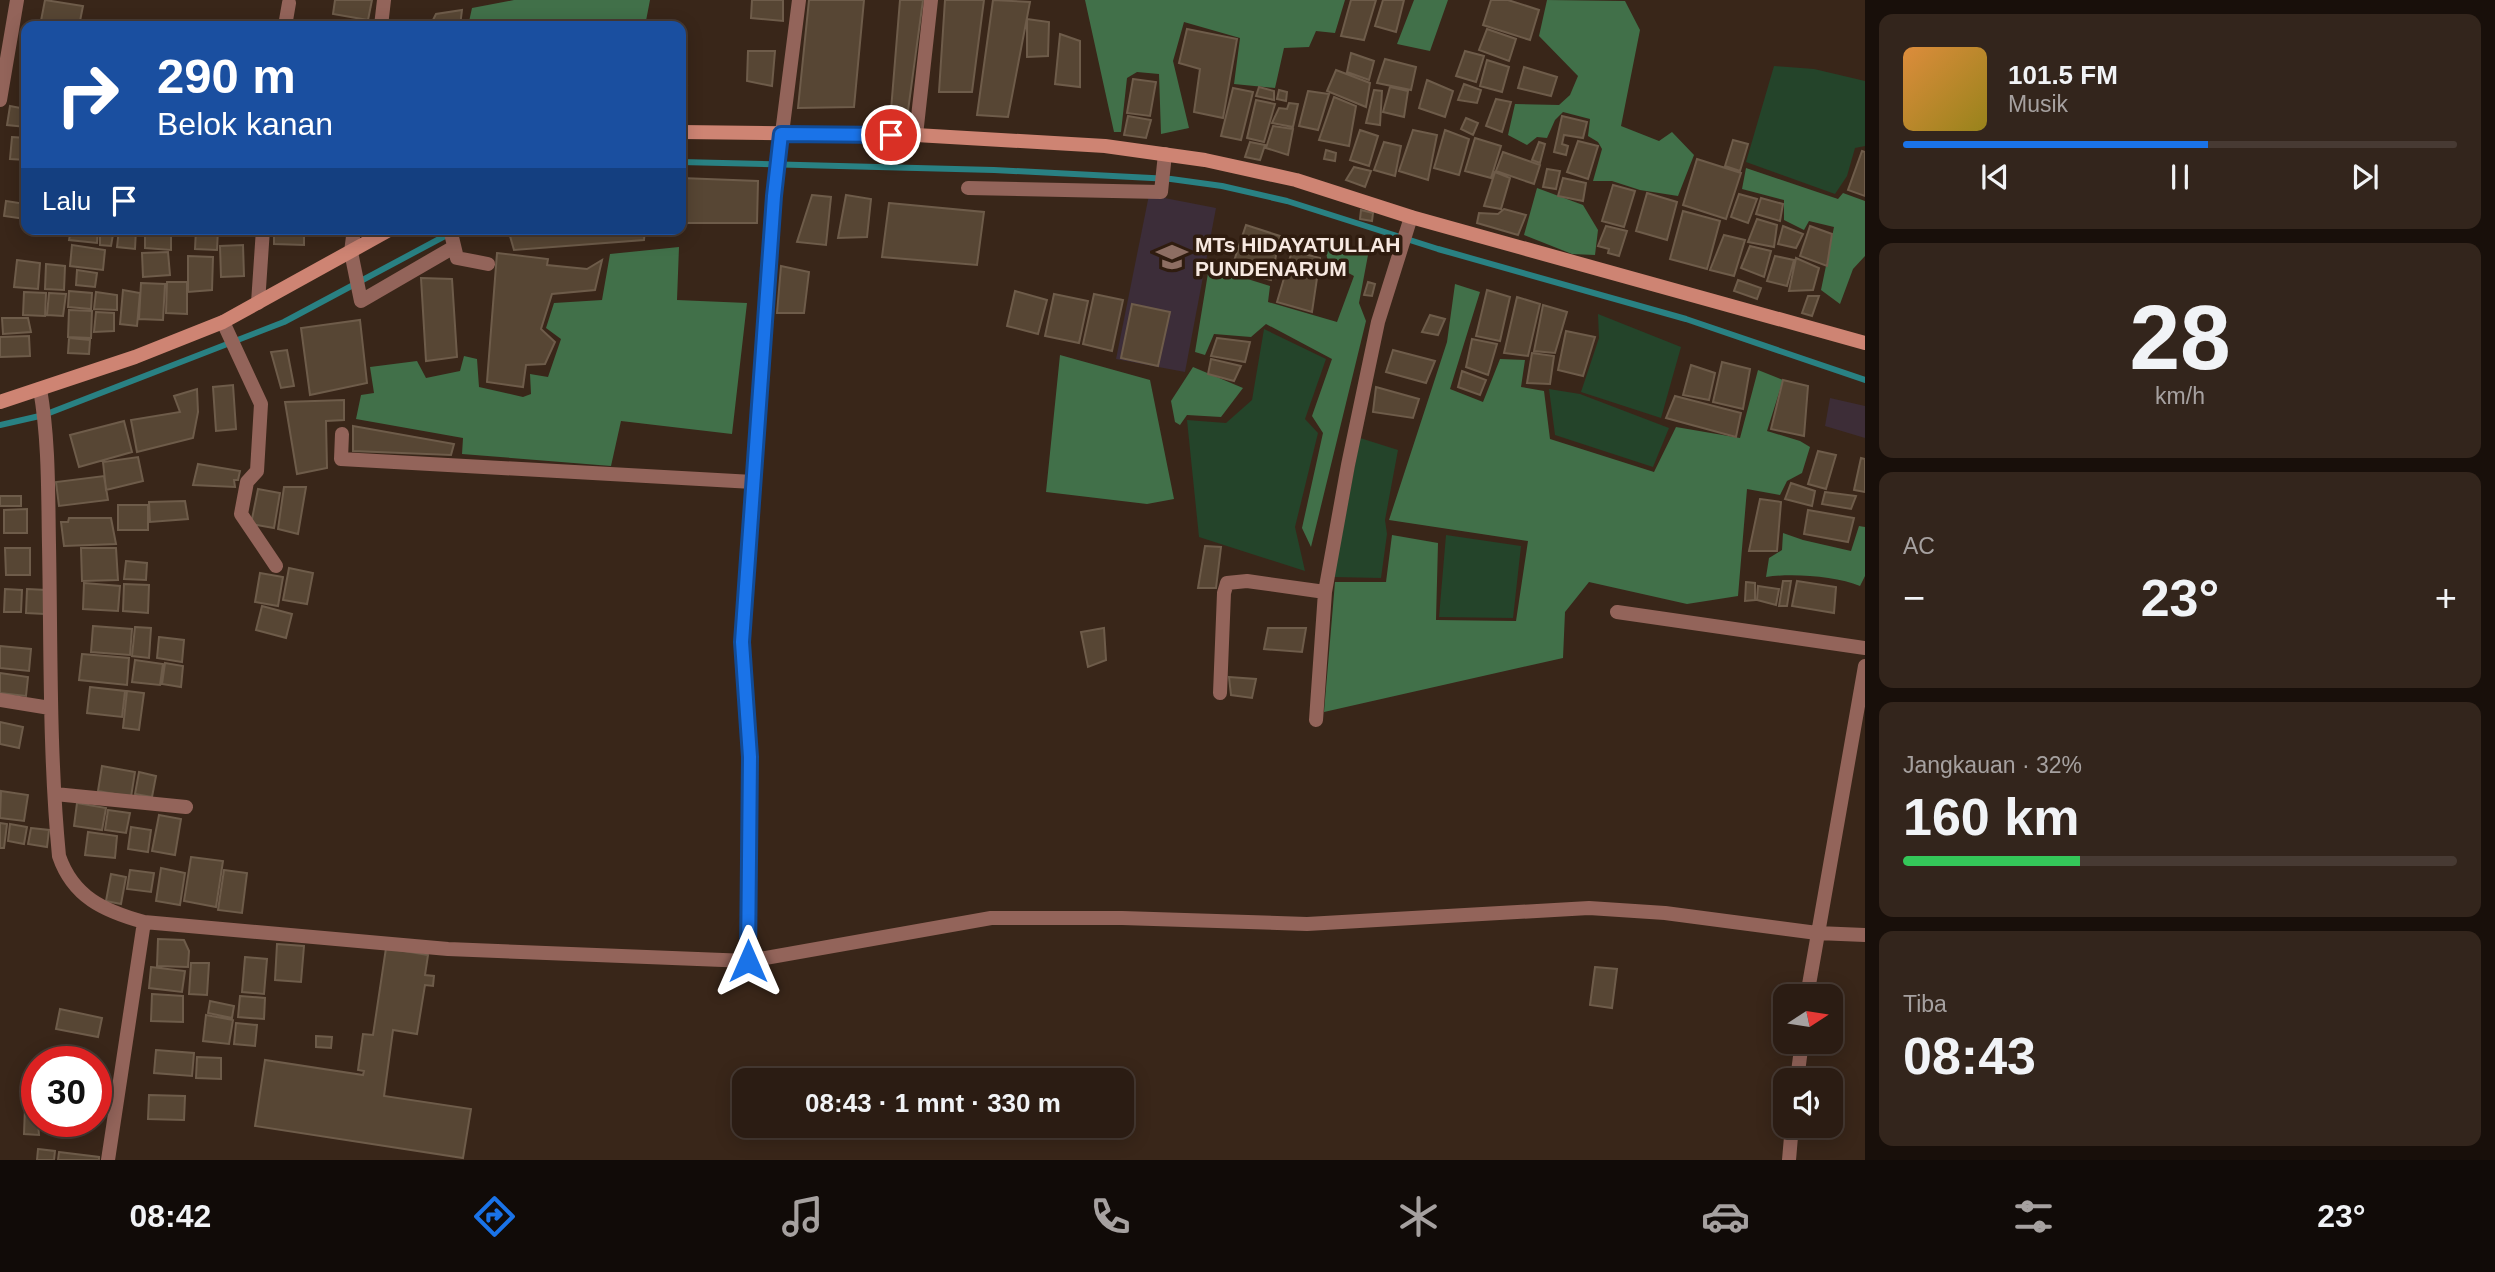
<!DOCTYPE html>
<html lang="id">
<meta charset="utf-8">
<style>
:root{--surface:#2b1c13;--page:#33251c;--text:#f1f3f6;--muted:#a6a1a0;--line:#473a33;--accent:#1a73e8}
body{margin:0;font-family:Arial,sans-serif;background:var(--page);color:var(--text);height:100vh;display:flex;flex-direction:column;font-size:26px;white-space:nowrap}
*{box-sizing:border-box;margin:0}
p{font-size:23px;color:var(--muted)}
.icon{flex:none;width:38px;height:38px;fill:none;stroke:currentColor;stroke-width:2;stroke-linecap:round;stroke-linejoin:round}
.map{position:relative;flex:1;overflow:hidden}
.drawer{display:flex;flex-direction:column;gap:14px;padding:14px;background:#180f0a;width:630px}
.drawer>*{flex:none}
.banner{position:absolute;left:21px;top:21px;width:665px;height:214px;border-radius:14px;box-shadow:0 4px 18px #0003,0 0 0 2px var(--line);background:#1a4fa0;color:#fff;overflow:hidden}
.needle{width:46px;rotate:78deg}
.controls{position:absolute;left:1773px;top:984px;display:grid;gap:14px}
.controls a{display:grid;place-items:center;width:70px;height:70px;border-radius:14px;background:var(--surface);box-shadow:0 4px 18px #0003,0 0 0 2px var(--line);font-size:35px}
.speed{position:absolute;left:21px;top:1046px;display:flex;gap:14px;font-size:35px;font-weight:700;text-align:center}
.speed>*{display:grid;place-content:center;width:91px;height:91px;border-radius:50%;background:var(--surface);box-shadow:0 4px 18px #0003,0 0 0 2px var(--line);line-height:1}
.speed .limit{border:10px solid #d22;background:#fff;color:#111}
.pin{position:absolute;display:grid;place-items:center;width:60px;height:60px;color:#fff;margin:-30px;border:4px solid #fff;border-radius:50%;box-shadow:0 2px 7px #0007}
.me{position:absolute;width:77px;margin:-38px;rotate:0deg;stroke-linejoin:round;filter:drop-shadow(0 0 5px #0008)}
.turn{display:flex;align-items:center;gap:24px;height:147px;padding:0 21px;font-size:32px}
.turn .icon{width:91px;height:91px;stroke-width:2.5}
.turn b{display:block;font-size:49px;line-height:60px}
.then{display:flex;align-items:center;height:66px;padding:0 21px;background:#0003;gap:14px;font-size:26px}
.big{font-size:52px;font-weight:600;line-height:1.1}
.drawer .tile{flex:1;display:flex;flex-direction:column;justify-content:center;gap:10px;min-width:0;padding:0 24px;border-radius:14px;background:var(--page)}
.drawer .dial{align-items:center;gap:0}
.dial b{font-size:91px;line-height:1}
.song{display:flex;align-items:center;gap:21px}
.cover{width:84px;height:84px;border-radius:10px;background:linear-gradient(135deg,hsl(30 70% 55%),hsl(50 70% 35%))}
.played{height:7px;border-radius:4px;background:linear-gradient(90deg,var(--accent) 55%,var(--line) 55%)}
.keys{display:flex;justify-content:space-around;direction:ltr}
.heat{display:flex;justify-content:space-between;align-items:center;font-size:38px;direction:ltr}
.charge{height:10px;border-radius:5px;background:linear-gradient(90deg,#34c759 32%,var(--line) 0)}
.trip{position:absolute;left:732px;top:1068px;width:402px;height:70px;border-radius:14px;background:var(--surface);box-shadow:0 4px 18px #0003,0 0 0 2px var(--line);font-weight:600;line-height:70px;text-align:center}
.menu{display:flex;height:112px;justify-content:space-around;align-items:center;background:#110b08;color:var(--muted)}
.menu .icon{width:49px;height:49px}
.menu .current{color:var(--accent)}
.menu b{font-size:32px;color:var(--text)}
main{display:flex;flex:1;min-height:0}
.map>svg:first-child{display:block}
</style>
<main>
<div class="map">
<svg width="1865" height="1160" viewBox="0 0 1865 1160">
<rect width="100%" height="100%" fill="#392619"/>
<path fill="#3c2d39" d="M1149,195L1216,208L1185,372L1116,359Z"/>
<path fill="#3d2d37" d="M1830,398L1865,406V438L1825,426Z"/>
<path fill="#24442a" d="M1774,66L1814,69L1865,81V146L1855,148L1847,176L1835,194L1746,162Z
M1598,314L1681,347L1661,418L1581,392L1599,338Z
M1264,329L1326,359L1305,419L1318,433L1295,527L1305,571L1199,537L1187,420L1226,423L1252,400Z
M1549,389L1580,394L1669,428L1653,467L1555,435Z
M1360,438L1398,450L1385,520L1387,534L1381,578L1334,577Z
M1446,535L1521,546L1513,618L1439,617Z"/>
<path fill="#417049" d="M514,0H650L645,26L606,24L604,26H468L472,8Z
M1085,0H1345L1335,33L1316,31L1309,47L1284,48L1275,88L1234,84L1240,38L1184,22L1173,61L1189,128L1161,134L1159,74L1137,72L1127,78L1121,132H1114Z
M1414,0H1448L1430,51L1397,44Z
M1547,0L1625,1L1640,30L1621,126L1659,141L1672,132L1694,155L1678,196L1640,190L1612,181H1593L1602,149L1598,142L1588,136L1590,119L1563,112L1555,120L1547,138L1537,137L1527,145L1508,135L1515,104L1559,105L1570,95L1578,76L1539,36Z
M1746,168L1838,199L1843,193L1865,201V256L1853,269L1840,304L1821,290L1834,227L1809,221L1804,230L1784,220V200L1742,189Z
M1537,188L1583,205L1598,230L1595,255L1572,254L1524,235Z
M1324,243L1368,255L1359,303L1366,321L1311,547L1302,528L1323,433L1312,416L1332,359L1266,324L1251,337L1214,334L1205,355L1195,352L1209,267L1270,286L1268,302L1337,322L1354,276L1328,262Z
M679,247L677,300L747,303L732,434L621,421L611,466L462,454L463,438L356,419L361,395L374,393L370,367L417,361L426,378L460,371L464,356L477,359L479,387L523,397L531,394L530,374L548,377L561,339L546,328L554,303L602,300L610,254Z
M1455,284L1480,292L1450,389L1483,402L1500,359L1525,360L1521,387L1544,391L1550,439L1654,472L1676,427L1740,438L1758,370L1783,380L1767,431L1800,441L1810,447L1802,473L1787,481L1780,495L1747,489L1738,596L1687,604L1589,582L1565,612L1563,658L1324,712L1335,582H1386L1392,535L1438,543L1436,620L1516,621L1528,541L1389,520L1447,342Z
M1060,355L1150,380L1174,499L1147,504L1046,492Z
M1193,367L1243,388L1221,417L1187,415L1180,425L1175,422L1171,401Z
M1859,526L1865,527V576L1860,586C1836,576 1792,573 1766,577L1769,558L1782,550L1783,533L1803,540L1851,551Z"/>
<g fill="none" stroke-linecap="round" stroke-linejoin="round">
<path stroke="#298183" stroke-width="6" d="M681,162L994,170L1171,179L1222,186L1287,201L1438,249L1686,319L1865,380
M0,425L44,415L284,322L458,229"/>
</g>
<path fill="#574634" stroke="#6e5c4a" stroke-width="2" d="M45,0L83,6L79,26H40Z
M335,0H372L368,20L333,14Z
M752,0H783V21L751,18Z
M809,0H864L854,107L798,108Z
M900,0H923L908,111L891,110Z
M945,0H984L972,92H939Z
M993,0L1030,2L1008,117L977,115Z
M1351,0H1376L1364,40L1341,36Z
M1383,0H1404L1396,32L1375,26Z
M1491,0H1508L1539,10L1530,40L1483,25Z
M462,10L460,26H430L436,14Z
M1027,19L1049,22L1048,56L1027,57Z
M1187,29L1237,39L1223,118L1194,112L1200,69L1179,63Z
M1487,29L1516,39L1509,61L1479,50Z
M1060,34L1080,41V87L1055,84Z
M748,51H775L772,86L747,81Z
M1465,51L1484,56L1476,82L1456,76Z
M1351,53L1374,61L1369,80L1347,72Z
M1385,59L1416,67L1411,90L1377,83Z
M1487,60L1509,67L1502,92L1480,86Z
M1524,67L1557,77L1551,96L1518,88Z
M1336,70L1370,83L1366,107L1327,91Z
M1133,79L1156,82L1150,116L1127,113Z
M1427,80L1453,91L1445,117L1419,108Z
M1464,84L1481,90L1477,103L1458,100Z
M681,86H687L684,110H681Z
M1259,87L1274,91V100L1256,96Z
M1390,87L1408,91L1404,117L1383,112Z
M1233,88L1253,92L1241,140L1221,136Z
M1279,90L1287,92L1286,101L1277,99Z
M1374,90L1382,91L1380,125L1366,123Z
M1308,91L1329,94L1318,130L1299,126Z
M1334,97L1356,106L1349,146L1319,140Z
M1496,99L1511,102L1502,132L1486,126Z
M1256,100L1275,104L1264,142L1247,138Z
M1289,103L1298,104L1293,127L1272,123L1279,108L1287,109Z
M10,106L26,109V127L7,125Z
M1128,116L1151,120L1146,138L1124,135Z
M1562,116L1587,122L1583,138L1564,135L1562,144L1568,146L1566,155L1554,152Z
M1466,118L1478,123L1473,135L1461,129Z
M1273,126L1293,129L1288,155L1266,148Z
M1360,130L1378,136L1369,166L1350,160Z
M1413,130L1437,135L1428,180L1399,171Z
M1445,130L1469,139L1459,175L1434,168Z
M12,137L26,138V160L10,159Z
M1475,138L1501,146L1491,178L1465,171Z
M1733,140L1748,144L1740,171L1725,166Z
M1578,141L1598,146L1588,179L1567,172Z
M1250,142L1265,145L1260,160L1245,157Z
M1384,142L1401,146L1395,176L1374,170Z
M1539,142L1545,144L1540,163L1532,160Z
M1326,150L1336,153L1335,161L1324,159Z
M1862,151L1865,152V196L1848,190Z
M1503,152L1540,165L1534,184L1496,171Z
M1697,159L1741,173L1726,219L1683,205Z
M1354,167L1371,171L1365,187L1346,180Z
M1547,169L1560,171L1556,189L1543,187Z
M1495,172L1510,178L1501,209L1484,206Z
M681,178L758,181L757,223H681Z
M1563,178L1586,183L1583,201L1558,196Z
M1613,185L1635,191L1624,227L1602,221Z
M1647,193L1677,202L1667,240L1636,231Z
M1739,194L1757,199L1748,223L1731,217Z
M812,195L831,197L826,245L797,242Z
M846,195L871,199L867,237L838,238Z
M1761,198L1783,204L1780,221L1756,214Z
M6,201L26,204V219L4,216Z
M889,203L984,212L977,265L882,257Z
M1504,209L1526,215L1518,235L1477,223L1479,213L1498,214Z
M1361,210L1373,213L1372,221L1360,219Z
M1683,211L1720,221L1707,269L1670,259Z
M1757,219L1777,225L1774,247L1748,242Z
M1246,225L1280,236L1271,280L1231,270Z
M1606,226L1627,231L1619,256L1608,253L1609,249L1598,246Z
M1783,226L1803,234L1796,248L1778,244Z
M1810,226L1832,234L1827,266L1800,256Z
M71,229H98L97,243L69,240Z
M100,229H114L111,246L100,245Z
M119,229H136L135,249L117,247Z
M196,229H218L217,250L195,249Z
M274,229H304V245L274,244Z
M508,229H645L644,240L514,250Z
M145,232L171,235V250L145,248Z
M1724,235L1745,240L1734,276L1710,270Z
M72,245L105,250L103,270L70,266Z
M243,245L244,276L221,277L220,246Z
M1750,246L1771,251L1764,277L1741,268Z
M1292,251L1320,258L1312,312L1277,302Z
M168,252L170,275L143,277L142,253Z
M497,253L548,259L547,265L587,269L602,260L595,290L552,294L541,329L555,342L545,364L526,365L523,387L487,382Z
M188,256L213,257L212,290L188,292Z
M1775,256L1794,260L1787,286L1767,281Z
M1796,258L1819,268L1813,290L1789,291Z
M17,260L40,263L38,289L14,287Z
M46,264L65,266L64,290L45,289Z
M781,266L809,272L804,313H777Z
M77,270L97,273L95,287L76,285Z
M421,278L452,279L457,357L426,361Z
M1738,280L1761,288L1757,299L1734,291Z
M167,282H187V314L166,313Z
M1368,282L1375,284L1372,296L1364,295Z
M141,283L165,284L163,320L139,319Z
M123,290L140,293L137,326L120,324Z
M1487,290L1510,297L1500,341L1476,336Z
M69,291L92,293L91,309L68,307Z
M1015,291L1047,300L1038,334L1007,326Z
M24,292L46,293L45,316L23,315Z
M96,292L117,295V310L94,309Z
M49,293L66,294L63,316L47,315Z
M1054,294L1088,301L1079,343L1045,336Z
M1094,294L1123,300L1112,351L1083,344Z
M1808,296H1819L1812,316L1802,313Z
M1517,297L1540,304L1528,356L1504,353Z
M1132,304L1170,312L1158,366L1121,358Z
M1543,305L1567,312L1555,353L1534,351Z
M69,310L92,311L91,338L68,337Z
M96,312L114,313V331L94,332Z
M1430,315L1445,319L1438,335L1422,332Z
M2,318H28L31,332L3,334Z
M360,320L367,383L310,395L301,328Z
M1566,331L1595,337L1583,376L1558,370Z
M29,336L30,356L0,357V337Z
M69,338L90,340L89,354L68,353Z
M1217,338L1250,342L1245,362L1211,356Z
M1472,339L1497,344L1488,375L1466,367Z
M287,350L294,386L281,388L271,352Z
M1393,350L1435,361L1426,383L1386,372Z
M1532,353L1554,356L1550,384L1527,383Z
M1211,359L1241,366L1234,381L1208,374Z
M1722,362L1750,369L1743,409L1713,402Z
M1691,365L1715,373L1709,400L1683,395Z
M1462,371L1486,380L1480,395L1458,387Z
M1783,380L1808,386L1804,436L1771,429Z
M233,385L236,429L216,431L213,387Z
M1376,387L1419,399L1413,418L1373,412Z
M197,389L198,412L193,438L137,452L131,420L180,412L174,396Z
M1675,396L1741,413L1736,437L1666,418Z
M344,400V420L326,421L327,468L297,474L285,402Z
M124,421L132,452L79,467L70,435Z
M353,426L454,444L451,455L353,451Z
M1818,451L1836,455L1826,489L1808,484Z
M138,457L143,481L106,490L103,462Z
M1861,458L1865,459V492L1854,490Z
M198,464L240,471L238,480H234L235,487L193,485Z
M104,476L108,500L59,506L56,482Z
M1791,483L1815,491L1812,506L1785,499Z
M284,487H306L298,534L278,529Z
M258,489L280,493L274,528L251,524Z
M1825,492L1856,496L1851,509L1822,504Z
M0,496H21V506H0Z
M1760,499L1781,502L1777,551H1749Z
M185,501L188,519L150,522L149,502Z
M118,505H148V530H118Z
M27,509V533H4V510Z
M1808,510L1854,518L1848,542L1804,534Z
M69,518H111L116,544L64,546L61,522H68Z
M1205,546L1221,547L1216,588H1198Z
M5,548H30V575H6Z
M81,548H116L118,580L82,581Z
M126,561L147,563L146,580L124,579Z
M289,568L313,573L307,604L283,600Z
M260,573L283,577L278,606L255,602Z
M1783,581H1791L1787,606H1779Z
M1797,581L1836,587L1834,613L1792,606Z
M1746,582L1755,583V600L1745,601Z
M84,583L120,586L118,611L83,609Z
M124,584L149,585L148,613L123,611Z
M1758,586L1779,589L1776,605L1757,600Z
M5,589L22,590L21,612H4Z
M27,589L46,590L45,614L26,613Z
M262,606L292,614L286,638L256,630Z
M93,626L132,629L130,655L91,652Z
M135,627L151,628L149,658L132,656Z
M1104,628L1106,660L1088,667L1081,632Z
M1268,628H1306L1302,652L1264,649Z
M159,637L184,640L182,662L157,658Z
M0,646L31,649L29,671L0,668Z
M82,654L129,658L127,685L79,680Z
M135,660L163,664L160,685L132,682Z
M165,663L183,666L181,687L162,684Z
M0,673L28,677L26,696L0,693Z
M1229,677L1256,679L1252,698L1231,695Z
M90,687L125,691L122,717L87,713Z
M127,691L144,693L139,730L123,728Z
M0,722L23,727L19,748L0,744Z
M102,766L135,772L131,797L98,791Z
M139,772L156,776L152,797L135,794Z
M1,791L28,795L24,821L0,818Z
M77,803L106,808L102,830L74,826Z
M108,810L130,813L126,833L105,830Z
M159,815L181,819L175,855L152,851Z
M0,823L7,824L4,848H0Z
M10,824L27,827L24,844L8,841Z
M131,827L151,830L148,852L128,849Z
M31,828L49,830L47,847L28,844Z
M88,832L117,836L115,858L85,855Z
M191,857L223,861L216,907L184,901Z
M161,868L185,873L180,905L156,901Z
M130,870L154,873L151,892L127,889Z
M224,870L247,873L242,913L218,910Z
M111,874L126,877L121,904L106,901Z
M158,939L184,940L189,951L188,967L157,966Z
M277,944L304,946L301,982L275,980Z
M386,948L428,955L425,975L434,976L433,986L425,985L417,1034L393,1030L384,1096L471,1109L463,1158L255,1126L265,1060L363,1075L364,1071L358,1070L363,1034L373,1035Z
M245,957L267,959L264,994L242,992Z
M191,963H209L207,995L189,994Z
M151,967L185,971L182,992L149,988Z
M1595,967L1617,969L1612,1008L1590,1005Z
M152,994L183,996V1022L151,1021Z
M240,996L265,998L264,1019L238,1017Z
M210,1001L234,1006L232,1018L208,1013Z
M60,1009L102,1018L98,1037L56,1029Z
M206,1015L233,1020L229,1044L203,1041Z
M236,1023L257,1025L255,1046L234,1044Z
M316,1036L332,1037L331,1048L316,1047Z
M156,1050L194,1053L192,1076L154,1073Z
M197,1057L221,1058V1079L196,1078Z
M149,1095L185,1096L184,1120L148,1119Z
M25,1107L37,1108L39,1135L24,1134Z
M38,1149L55,1151L54,1160H37Z
M59,1152L99,1157V1160H58Z"/>
<g fill="none" stroke-linecap="round" stroke-linejoin="round">
<path stroke="#93645a" stroke-width="14" d="M285,26L289,3
M381,26L384,0
M0,100L17,0
M916,135L931,0
M968,188L1161,192L1165,154
M354,229L351,252L361,301L454,247
M450,229L457,258L488,264
M258,303L263,229
M223,322L261,404L257,471L247,482L241,514L276,566
M40,389C49,440 48,493 49,545C51,648 49,752 59,856C73,897 104,911 144,922L108,1160
M342,434L341,459L753,482
M1617,612L1865,648
M1220,693L1224,593L1227,583L1247,581L1325,592
M0,700L50,708
M1316,720L1325,592L1348,465L1378,322L1411,217
M55,794L186,807
M144,922L448,949L748,961L991,918H1122L1307,924L1589,908L1665,913L1817,933L1865,935
M748,961L749,757L742,642L774,196L799,0
M1807,996L1865,666
M1797,1080L1802,1041
M1789,1160L1792,1125"/>
<path stroke="#ce8473" stroke-width="14" d="M681,132L916,135L1105,146L1205,160L1296,180L1411,217L1865,343
M0,402L135,357L223,322L391,229"/>
</g>
<g fill="none" stroke-linecap="round" stroke-linejoin="round">
<defs>
<path id="route" d="M748,961L750,757L742,642L774,196L781,134L891,135"/>
</defs>
<use href="#route" stroke="#114b97" stroke-width="18"/>
<use href="#route" stroke="#1a73e8" stroke-width="12"/>
</g>
<defs>
<symbol id="school-bare" viewBox="-9 -9 18 18"><path d="M0-5L7-2L0 1L-7-2ZM-4 1L0 2.5L4 1V4Q0 6-4 4Z" fill="#8d6e63" stroke="#2f1c0f" stroke-width="2.5" paint-order="stroke"/></symbol>
</defs>
<g fill-rule="evenodd">
<use href="#school-bare" x="1150" y="235" width="44" height="44"/>
</g>
<g text-anchor="middle" stroke-width="7" stroke-linejoin="round" paint-order="stroke">
<g font-size="21" font-weight="bold" fill="#f7e9e1" stroke="#2f1c0f" text-anchor="start">
<text x="1195" y="252">MTs HIDAYATULLAH<tspan x="1195" dy="24">PUNDENARUM</tspan></text>
</g>
</g>
</svg>
<div class="controls">
<a><svg class="needle" viewBox="-14 -14 28 28"><path d="M0-13l5 13h-10z" fill="#e53935"/><path d="M0 13l5-13h-10z" fill="#a6a1a0"/></svg></a>
<a><svg class="icon" aria-label="sound" viewBox="0 0 24 24"><path d="M4 9h4l5-4v14l-5-4H4zM17 9q2 3 0 6"/></svg></a>
</div>
<div class="speed"><div class="limit">30</div></div>
<div class="pin" style="left:891px;top:135px;background:#d93025"><svg class="icon" aria-label="arrive" viewBox="0 0 24 24"><path d="M6 21V4h12l-3 4 3 4H6"/></svg></div>
<svg class="me" style="left:748px;top:961px" viewBox="-20 -20 40 40"><path d="M0-17L14 15 0 8-14 15z" fill="#1a73e8" stroke="#fff" stroke-width="4"/></svg>
<div class="trip">08:43 · 1 mnt · 330 m</div>
<div class="banner">
<div class="turn"><svg class="icon" aria-label="right" viewBox="0 0 24 24"><path d="M7 20v-9h11M14 6l5 5-5 5"/></svg><div><b>290 m</b>Belok kanan</div></div>
<div class="then">Lalu<svg class="icon" aria-label="arrive" viewBox="0 0 24 24"><path d="M6 21V4h12l-3 4 3 4H6"/></svg></div>
</div>
</div>
<section class="drawer">
<div class="tile">
<div class="song"><i class="cover"></i><div><b>101.5 FM</b><p>Musik</p></div></div>
<div class="played"></div>
<div class="keys"><svg class="icon" aria-label="previous" viewBox="0 0 24 24"><path d="M18 5L8 12l10 7zM5 5v14"/></svg><svg class="icon" aria-label="pause" viewBox="0 0 24 24"><path d="M8 5v14M16 5v14"/></svg><svg class="icon" aria-label="next" viewBox="0 0 24 24"><path d="M6 5l10 7-10 7zM19 5v14"/></svg></div>
</div>
<div class="tile dial"><b>28</b><p>km/h</p></div>
<div class="tile"><p>AC</p>
<div class="heat"><a>−</a><b class="big">23°</b><a>+</a></div>
</div>
<div class="tile"><p>Jangkauan · 32%</p><b class="big">160 km</b><div class="charge"></div></div>
<div class="tile"><p>Tiba</p><b class="big">08:43</b></div>
</section>
</main>
<nav class="menu">
<b>08:42</b>
<svg class="icon current" aria-label="directions" viewBox="0 0 24 24"><path d="M12 3l9 9-9 9-9-9zM9 14v-3h6M13 9l2 2-2 2"/></svg>
<svg class="icon" aria-label="music" viewBox="0 0 24 24"><path d="M9 18V5l10-2v13"/><circle cx="6" cy="18" r="3"/><circle cx="16" cy="16" r="3"/></svg>
<svg class="icon" aria-label="phone" viewBox="0 0 24 24"><path d="M5 4h4l2 5-3 2q2 4 5 5l2-3 5 2v4C11 20 4 13 5 4z"/></svg>
<svg class="icon" aria-label="climate" viewBox="0 0 24 24"><path d="M12 3v18M4 7l16 10M4 17L20 7"/></svg>
<svg class="icon" aria-label="car" viewBox="0 0 24 24"><path d="M5 17H2v-5l4-1 3-4h7l3 4 3 1v5h-3M9 17h6M6 11h13"/><circle cx="7" cy="17" r="2"/><circle cx="17" cy="17" r="2"/></svg>
<svg class="icon" aria-label="filters" viewBox="0 0 24 24"><path d="M4 7h16M4 17h16"/><circle cx="9" cy="7" r="2"/><circle cx="15" cy="17" r="2"/></svg>
<b>23°</b>
</nav>
